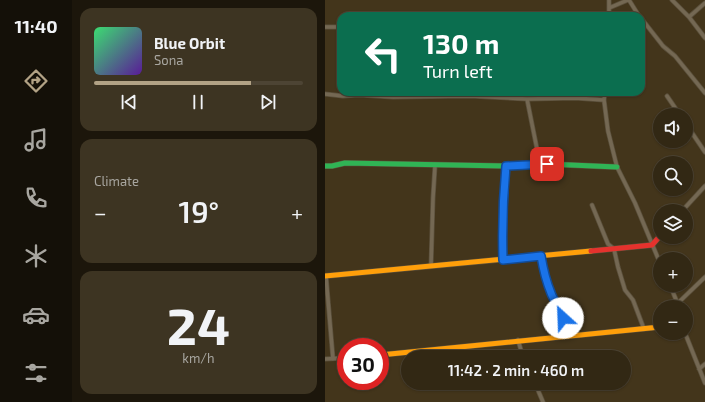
<!DOCTYPE html>
<meta charset="utf-8">
<style>
:root{--surface:#322814;--page:#3d3422;--text:#f1f3f6;--muted:#a8a6a0;--line:#4d4434;--accent:#b2a285}
body{margin:0;font-family:"Exo 2",sans-serif;background:var(--page);color:var(--text);height:100vh;display:flex;flex-direction:column;font-size:15px;white-space:nowrap}
*{box-sizing:border-box;margin:0}
p{font-size:13px;color:var(--muted)}
.icon{flex:none;width:22px;height:22px;fill:none;stroke:currentColor;stroke-width:2;stroke-linecap:round;stroke-linejoin:round}
.map{position:relative;flex:1;overflow:hidden}
.details{display:flex;flex-direction:column;gap:8px;padding:8px;background:#1c160b;width:253px}
.details>*{flex:none}
.guide{position:absolute;left:12px;top:12px;width:308px;height:84px;border-radius:12px;box-shadow:0 1px 3px #0004,0 0 0 1px var(--line);background:#0b6e4f;color:#fff;overflow:hidden}
.tools{position:absolute;left:328px;top:108px;display:grid;gap:8px}
.tools a{display:grid;place-items:center;width:40px;height:40px;border-radius:50%;background:var(--surface);box-shadow:0 1px 3px #0004,0 0 0 1px var(--line);font-size:20px}
.speed{position:absolute;left:12px;top:338px;display:flex;gap:8px;font-size:20px;font-weight:700;text-align:center}
.speed>*{display:grid;place-content:center;width:52px;height:52px;border-radius:50%;background:var(--surface);box-shadow:0 1px 3px #0004,0 0 0 1px var(--line);line-height:1}
.speed .limit{border:6px solid #d22;background:#fff;color:#111}
.pin{position:absolute;display:grid;place-items:center;width:34px;height:34px;color:#fff;margin:-17px;border-radius:8px;box-shadow:0 2px 6px #0006}
.me{position:absolute;width:44px;margin:-22px;rotate:335deg;stroke-linejoin:round;filter:drop-shadow(0 0 3px #0008)}
.turn{display:flex;align-items:center;gap:14px;height:84px;padding:0 20px;font-size:18px}
.turn .icon{width:52px;height:52px;stroke-width:2.5}
.turn b{display:block;font-size:28px;line-height:34px}
.big{font-size:30px;font-weight:600;line-height:1.1}
.details .widget{flex:1;display:flex;flex-direction:column;justify-content:center;gap:6px;min-width:0;padding:0 14px;border-radius:12px;background:var(--page)}
.details .dial{align-items:center;gap:0}
.dial b{font-size:52px;line-height:1}
.song{display:flex;align-items:center;gap:12px}
.cover{width:48px;height:48px;border-radius:6px;background:linear-gradient(135deg,hsl(140 70% 55%),hsl(270 70% 35%))}
.played{height:4px;border-radius:2px;background:linear-gradient(90deg,var(--accent) 75%,var(--line) 75%)}
.keys{display:flex;justify-content:space-around;direction:ltr}
.heat{display:flex;justify-content:space-between;align-items:center;font-size:22px;direction:ltr}
.trip{position:absolute;left:76px;top:350px;width:230px;height:40px;border-radius:20px;background:var(--surface);box-shadow:0 1px 3px #0004,0 0 0 1px var(--line);font-weight:600;line-height:40px;text-align:center}
main{display:flex;flex:1;min-height:0}
.menu{display:flex;flex-direction:column;width:72px;justify-content:space-around;align-items:center;background:#141008;color:var(--muted)}
.menu .icon{width:28px;height:28px}
.menu .selected{color:var(--accent)}
.menu b{font-size:18px;color:var(--text)}
.map>svg:first-child{display:block}
</style>
<main>
<nav class="menu">
<b>11:40</b>
<svg class="icon selected" aria-label="directions" viewBox="0 0 24 24"><path d="M12 3l9 9-9 9-9-9zM9 14v-3h6M13 9l2 2-2 2"/></svg>
<svg class="icon" aria-label="music" viewBox="0 0 24 24"><path d="M9 18V5l10-2v13"/><circle cx="6" cy="18" r="3"/><circle cx="16" cy="16" r="3"/></svg>
<svg class="icon" aria-label="phone" viewBox="0 0 24 24"><path d="M5 4h4l2 5-3 2q2 4 5 5l2-3 5 2v4C11 20 4 13 5 4z"/></svg>
<svg class="icon" aria-label="climate" viewBox="0 0 24 24"><path d="M12 3v18M4 7l16 10M4 17L20 7"/></svg>
<svg class="icon" aria-label="car" viewBox="0 0 24 24"><path d="M5 17H2v-5l4-1 3-4h7l3 4 3 1v5h-3M9 17h6M6 11h13"/><circle cx="7" cy="17" r="2"/><circle cx="17" cy="17" r="2"/></svg>
<svg class="icon" aria-label="filters" viewBox="0 0 24 24"><path d="M4 7h16M4 17h16"/><circle cx="9" cy="7" r="2"/><circle cx="15" cy="17" r="2"/></svg>
</nav>
<section class="details">
<div class="widget">
<div class="song"><i class="cover"></i><div><b>Blue Orbit</b><p>Sona</p></div></div>
<div class="played"></div>
<div class="keys"><svg class="icon" aria-label="previous" viewBox="0 0 24 24"><path d="M18 5L8 12l10 7zM5 5v14"/></svg><svg class="icon" aria-label="pause" viewBox="0 0 24 24"><path d="M8 5v14M16 5v14"/></svg><svg class="icon" aria-label="next" viewBox="0 0 24 24"><path d="M6 5l10 7-10 7zM19 5v14"/></svg></div>
</div>
<div class="widget"><p>Climate</p>
<div class="heat"><a>−</a><b class="big">19°</b><a>+</a></div>
</div>
<div class="widget dial"><b>24</b><p>km/h</p></div>
</section>
<div class="map">
<svg width="380" height="402" viewBox="0 0 380 402">
<rect width="100%" height="100%" fill="#43351b"/>
<g fill="none" stroke-linecap="round" stroke-linejoin="round">
<defs>
<path id="street" d="M304,0L314,16
M347,0L364,17L380,3
M284,8L303,0
M284,16V0
M364,17L380,38
M316,18L338,46L350,56L380,93
M0,27H16
M280,92L279,100L283,131L292,167L310,203L335,263
M0,94L18,96L34,95L68,97L145,96L202,99L250,98L279,100
M342,96L355,115
M202,99L215,164
M361,124L380,152
M267,205L283,244L289,249L293,267L300,290L308,300L319,329
M357,211L380,186
M216,256L218,270L226,293L237,312L238,318L244,336
M178,260C177,228 177,197 181,166
M106,266L108,198L110,166
M1,276L8,359
M345,285L354,307
M353,303L380,277
M360,333L380,383
M193,340L198,357
M0,359L21,358
M374,369L380,364
M210,383L218,402"/>
<path id="fast" d="M0,166H7L20,163L181,166L222,164L292,167"/>
<path id="slow" d="M0,276L266,251
M55,355L335,327"/>
<path id="jam" d="M266,251L327,245L335,236"/>
</defs>
<use href="#street" stroke="#5b503c" stroke-width="5"/>
<use href="#fast" stroke="#5b503c" stroke-width="6"/>
<use href="#slow" stroke="#5b503c" stroke-width="6"/>
<use href="#jam" stroke="#5b503c" stroke-width="6"/>
<use href="#street" stroke="#746853" stroke-width="3.5"/>
<use href="#fast" stroke="#30b455" stroke-width="5"/>
<use href="#slow" stroke="#ff9f0a" stroke-width="5"/>
<use href="#jam" stroke="#e5322d" stroke-width="5"/>
</g>
<g fill="none" stroke-linecap="round" stroke-linejoin="round">
<defs>
<path id="route" d="M222,164L181,166C178,197 177,228 178,260L216,256C218,268 221,281 226,293C229,302 237,309 238,318"/>
</defs>
<use href="#route" stroke="#114b97" stroke-width="10"/>
<use href="#route" stroke="#1a73e8" stroke-width="7"/>
</g>
</svg>
<div class="tools">
<a><svg class="icon" aria-label="sound" viewBox="0 0 24 24"><path d="M4 9h4l5-4v14l-5-4H4zM17 9q2 3 0 6"/></svg></a>
<a><svg class="icon" aria-label="search" viewBox="0 0 24 24"><circle cx="10" cy="10" r="6"/><path d="M15 15l6 6"/></svg></a>
<a><svg class="icon" aria-label="layers" viewBox="0 0 24 24"><path d="M12 4l9 5-9 5-9-5zM3 14l9 5 9-5"/></svg></a>
<a>+</a>
<a>−</a>
</div>
<div class="speed"><div class="limit">30</div></div>
<div class="pin" style="left:222px;top:164px;background:#d93025"><svg class="icon" aria-label="arrive" viewBox="0 0 24 24"><path d="M6 21V4h12l-3 4 3 4H6"/></svg></div>
<svg class="me" style="left:238px;top:318px" viewBox="-20 -20 40 40"><circle r="19" fill="#fff"/><path d="M0-13L10 11 0 6-10 11z" fill="#1a73e8"/></svg>
<div class="trip">11:42 · 2 min · 460 m</div>
<div class="guide">
<div class="turn"><svg class="icon" aria-label="left" viewBox="0 0 24 24"><path d="M17 20v-9H6M10 6l-5 5 5 5"/></svg><div><b>130 m</b>Turn left</div></div>
</div>
</div>
</main>
